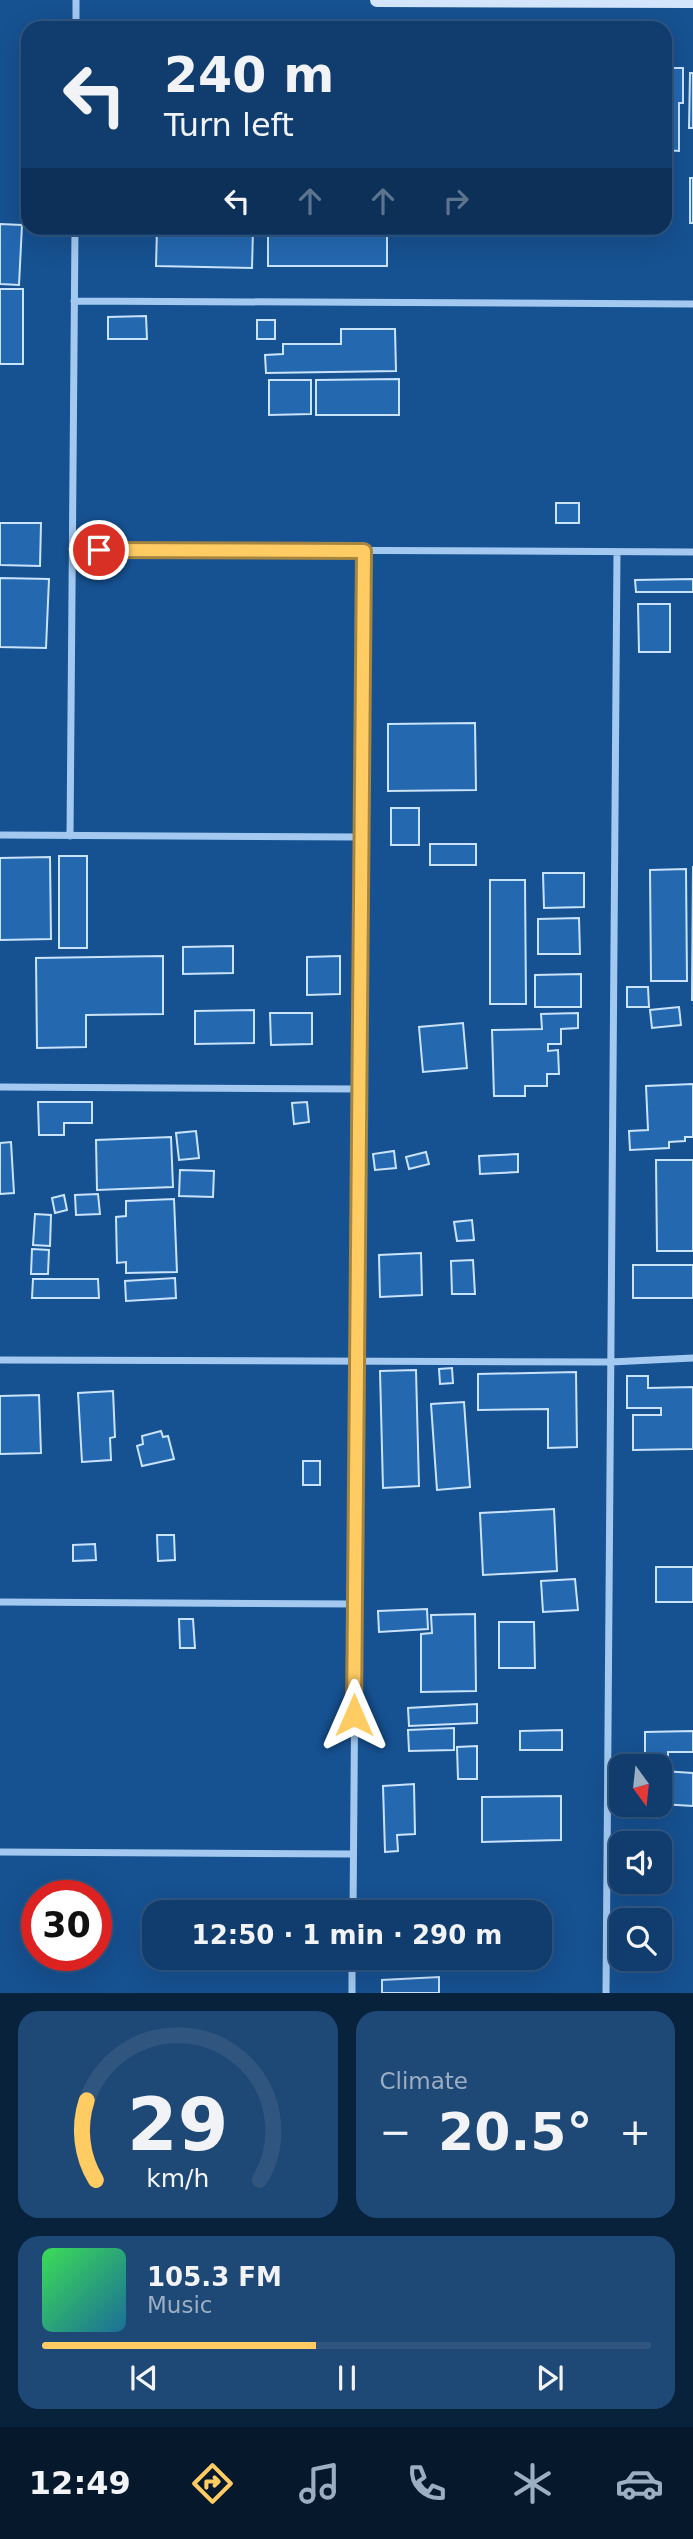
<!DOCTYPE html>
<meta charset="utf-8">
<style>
:root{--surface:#103d6d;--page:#1e4875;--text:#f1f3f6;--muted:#9caec2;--line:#305680;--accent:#ffcc63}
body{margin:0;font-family:"DejaVu Sans",sans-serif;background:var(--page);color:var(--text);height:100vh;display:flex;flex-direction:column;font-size:26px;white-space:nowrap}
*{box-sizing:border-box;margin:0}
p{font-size:23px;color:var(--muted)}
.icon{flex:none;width:38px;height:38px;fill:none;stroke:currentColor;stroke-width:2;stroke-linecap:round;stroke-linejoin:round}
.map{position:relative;height:1993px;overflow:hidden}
.sheet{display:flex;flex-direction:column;gap:18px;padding:18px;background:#09223c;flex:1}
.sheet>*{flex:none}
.guide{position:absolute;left:21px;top:21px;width:651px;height:214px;border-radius:21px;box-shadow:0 7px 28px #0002,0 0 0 2px var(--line);background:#103d6d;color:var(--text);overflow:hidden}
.needle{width:46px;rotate:165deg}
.tools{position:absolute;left:609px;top:1754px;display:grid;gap:14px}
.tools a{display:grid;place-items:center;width:63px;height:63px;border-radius:14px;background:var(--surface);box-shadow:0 7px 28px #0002,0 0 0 2px var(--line);font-size:35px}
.speed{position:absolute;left:21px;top:1880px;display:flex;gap:14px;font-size:35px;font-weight:700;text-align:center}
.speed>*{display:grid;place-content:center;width:91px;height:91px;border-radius:50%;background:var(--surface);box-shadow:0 7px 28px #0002,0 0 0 2px var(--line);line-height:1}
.speed .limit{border:10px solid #d22;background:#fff;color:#111}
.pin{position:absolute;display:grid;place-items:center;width:60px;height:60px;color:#fff;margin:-30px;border:4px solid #fff;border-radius:50%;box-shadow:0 2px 7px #0007}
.me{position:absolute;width:77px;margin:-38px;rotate:0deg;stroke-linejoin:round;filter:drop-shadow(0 0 5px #0008)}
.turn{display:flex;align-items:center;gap:24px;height:147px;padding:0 28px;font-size:32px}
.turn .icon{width:91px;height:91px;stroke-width:2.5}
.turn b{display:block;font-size:49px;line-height:60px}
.lanes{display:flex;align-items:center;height:66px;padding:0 28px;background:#0003;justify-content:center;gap:35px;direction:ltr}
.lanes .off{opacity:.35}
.big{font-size:52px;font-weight:700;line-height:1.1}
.sheet .widget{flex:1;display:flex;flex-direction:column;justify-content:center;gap:10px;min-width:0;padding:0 24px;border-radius:21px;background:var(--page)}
.sheet .dial{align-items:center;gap:0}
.dial svg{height:182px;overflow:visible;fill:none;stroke:var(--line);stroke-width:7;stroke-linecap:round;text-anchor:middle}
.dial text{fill:var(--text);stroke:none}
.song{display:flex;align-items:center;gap:21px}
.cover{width:84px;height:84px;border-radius:10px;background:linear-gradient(135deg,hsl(130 70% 55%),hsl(200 70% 35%))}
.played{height:7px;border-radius:4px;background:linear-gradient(90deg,var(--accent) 45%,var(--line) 45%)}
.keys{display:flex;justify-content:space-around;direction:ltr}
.heat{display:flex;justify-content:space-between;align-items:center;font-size:38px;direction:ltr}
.sheet .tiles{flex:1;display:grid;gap:18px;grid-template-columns:1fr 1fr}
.widget:last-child{grid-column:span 2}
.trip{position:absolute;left:142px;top:1900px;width:410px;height:70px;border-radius:21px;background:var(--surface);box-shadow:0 7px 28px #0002,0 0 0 2px var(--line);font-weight:700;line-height:70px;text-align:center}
.menu{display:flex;height:112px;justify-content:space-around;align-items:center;background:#06182c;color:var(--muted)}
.menu .icon{width:49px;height:49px}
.menu .on{color:var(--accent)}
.menu b{font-size:32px;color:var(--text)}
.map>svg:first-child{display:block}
</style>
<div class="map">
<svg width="693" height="1993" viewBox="0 0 693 1993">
<rect width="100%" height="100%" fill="#165191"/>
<path fill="#2468b0" stroke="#cae3fc" stroke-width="2" d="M665,68H683V103H679V151L665,150Z
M690,73H693V128H689Z
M690,178H693V223H690Z
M0,224L22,225L19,285L0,284Z
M157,229L253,230L252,268L156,266Z
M268,234H387V266H268Z
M0,289H23V364H0Z
M146,316L147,339H108V317Z
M257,320H275V339H257Z
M341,329H395L396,371L266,373L265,355L283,354V344H341Z
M399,379V415H316V380Z
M269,380H311V414L269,415Z
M556,503H579V523H556Z
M0,523H41L40,566L0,565Z
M0,578L49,579L46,648L0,647Z
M693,579V592H636L635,580Z
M638,604H670V652H639Z
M475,723L476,790L388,791V724Z
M391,808H419V845H391Z
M430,844H476V865H430Z
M59,856H87V948H59Z
M50,857L51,939L0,940V858Z
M693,866V1000H692Z
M686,869L687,981H651L650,870Z
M543,873H584V907L544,908Z
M490,880H525L526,1004H490Z
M579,918L580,954H538V919Z
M233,946V973L183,974V947Z
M163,956V1014L86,1015V1047L37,1048L36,958Z
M340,956V994L307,995V957Z
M581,974V1007H535V975Z
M627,987H648L649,1007H627Z
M679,1007L681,1025L652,1028L650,1010Z
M254,1010V1043L195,1044V1011Z
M270,1013H312V1044L271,1045Z
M578,1013V1028L561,1029V1044H548V1051L558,1050L559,1074H547V1086H525V1096H494L492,1030L542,1029L541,1014Z
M463,1023L467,1068L423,1072L419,1027Z
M693,1084V1137H685V1141L669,1142V1148L630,1150L629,1131L648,1130L646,1086Z
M38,1102H92V1123H64V1135H39Z
M307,1102L309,1122L294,1124L292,1103Z
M196,1131L199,1158L179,1160L176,1133Z
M171,1137L173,1187L97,1190L96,1140Z
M11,1142L14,1193L0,1194V1143Z
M394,1151L396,1168L375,1170L373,1154Z
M426,1152L429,1164L409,1169L406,1157Z
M518,1154V1172L480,1174L479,1156Z
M656,1160H693V1251H657Z
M180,1170L214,1171L213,1197L179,1196Z
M98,1194L100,1214L76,1215L75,1195Z
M64,1195L67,1210L55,1213L52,1198Z
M174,1199L177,1272L126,1273V1262L117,1263L116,1217L126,1216V1201Z
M35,1214L51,1215L50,1246L33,1245Z
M472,1220L474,1240L457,1241L454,1222Z
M32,1249L49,1250L48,1274H31Z
M421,1253L422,1295L380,1297L379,1255Z
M473,1260L475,1294H452L451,1261Z
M633,1265H693V1298H633Z
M175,1278L176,1298L126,1301L125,1281Z
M33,1279H98L99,1298H32Z
M452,1368L453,1383L440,1384L439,1369Z
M416,1370L419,1486L383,1488L380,1371Z
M576,1372L577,1447L548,1448V1409L478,1410V1374Z
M627,1376H648V1388L693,1387V1449L633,1450V1415H661V1408H627Z
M113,1391L115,1437L110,1438L111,1460L82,1462L78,1393Z
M39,1395L41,1453L0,1454V1396Z
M464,1402L470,1487L437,1490L431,1404Z
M161,1431L163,1437L168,1436L174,1459L142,1466L137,1446L143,1444L142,1436Z
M303,1461H320V1485H303Z
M554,1509L557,1571L483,1575L480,1513Z
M157,1535H174L175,1560L158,1561Z
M95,1544L96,1560L73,1561V1545Z
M656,1567H693V1602H656Z
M575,1579L578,1610L543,1612L541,1581Z
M427,1609L428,1629L379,1632L378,1611Z
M475,1614L476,1691L421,1692V1634L432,1633L431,1615Z
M179,1619H193L195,1648H180Z
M499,1622H534L535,1668H499Z
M477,1704V1723L409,1726L408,1708Z
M454,1728V1750L409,1751L408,1730Z
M562,1730V1750H520V1731Z
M693,1731V1752H668V1764L645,1765V1732Z
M477,1746V1779H458L457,1747Z
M663,1771L693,1773V1806L661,1804Z
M414,1784L415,1834L397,1835L398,1851L385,1852L383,1786Z
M561,1796V1840L482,1842V1797Z
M475,1958H535V1961H475Z
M439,1977V1993H382V1980Z"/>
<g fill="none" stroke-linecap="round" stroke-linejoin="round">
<path stroke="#a3c9f0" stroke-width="7" d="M76,28V0
M74,301L693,304
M72,549L693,552
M0,835L361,837
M70,836L75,228
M0,1087L359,1089
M0,1360L611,1362L693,1358
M0,1602L355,1604
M0,1852L353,1854
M353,1913L364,551
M352,1993V1958
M606,1993L617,552"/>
<path stroke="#d2e5fb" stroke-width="14" d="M377,0L693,1"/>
</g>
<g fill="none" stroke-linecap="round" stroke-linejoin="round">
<defs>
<path id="route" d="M99,550L364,551L354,1715"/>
</defs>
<use href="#route" stroke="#a68540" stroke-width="18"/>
<use href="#route" stroke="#ffcc63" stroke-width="12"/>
</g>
</svg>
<div class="tools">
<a><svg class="needle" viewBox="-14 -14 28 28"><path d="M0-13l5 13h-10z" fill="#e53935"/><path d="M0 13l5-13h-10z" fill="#9caec2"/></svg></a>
<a><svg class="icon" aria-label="sound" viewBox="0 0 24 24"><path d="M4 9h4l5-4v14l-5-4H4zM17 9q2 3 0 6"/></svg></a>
<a><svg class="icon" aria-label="search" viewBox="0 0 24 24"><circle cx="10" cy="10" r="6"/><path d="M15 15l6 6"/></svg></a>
</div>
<div class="speed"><div class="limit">30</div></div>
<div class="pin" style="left:99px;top:550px;background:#d93025"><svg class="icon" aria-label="arrive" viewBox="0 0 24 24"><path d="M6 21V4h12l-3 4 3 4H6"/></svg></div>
<svg class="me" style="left:354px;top:1715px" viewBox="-20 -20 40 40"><path d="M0-17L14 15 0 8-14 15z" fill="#ffcc63" stroke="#fff" stroke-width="4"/></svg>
<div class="trip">12:50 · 1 min · 290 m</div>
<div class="guide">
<div class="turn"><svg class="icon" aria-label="left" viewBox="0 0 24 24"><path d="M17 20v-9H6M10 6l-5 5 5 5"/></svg><div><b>240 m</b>Turn left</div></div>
<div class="lanes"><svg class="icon" aria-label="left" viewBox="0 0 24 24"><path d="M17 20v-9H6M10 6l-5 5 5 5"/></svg><svg class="icon off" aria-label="ahead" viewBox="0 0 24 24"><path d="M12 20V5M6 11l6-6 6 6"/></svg><svg class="icon off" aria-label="ahead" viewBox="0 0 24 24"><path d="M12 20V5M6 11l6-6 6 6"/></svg><svg class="icon off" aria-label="right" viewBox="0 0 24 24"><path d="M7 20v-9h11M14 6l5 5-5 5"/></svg></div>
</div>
</div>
<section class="sheet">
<div class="tiles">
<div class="widget dial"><svg viewBox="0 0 100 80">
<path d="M14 69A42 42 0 1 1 86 69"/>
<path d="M14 69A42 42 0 0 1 10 34" stroke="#ffcc63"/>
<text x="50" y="56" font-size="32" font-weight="700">29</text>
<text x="50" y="72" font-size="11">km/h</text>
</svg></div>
<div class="widget"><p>Climate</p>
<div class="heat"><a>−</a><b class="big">20.5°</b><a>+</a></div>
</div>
<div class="widget">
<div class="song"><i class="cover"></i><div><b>105.3 FM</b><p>Music</p></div></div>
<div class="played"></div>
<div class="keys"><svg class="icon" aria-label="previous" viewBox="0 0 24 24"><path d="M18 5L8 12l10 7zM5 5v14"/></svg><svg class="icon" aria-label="pause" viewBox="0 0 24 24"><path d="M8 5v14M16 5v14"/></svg><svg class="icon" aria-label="next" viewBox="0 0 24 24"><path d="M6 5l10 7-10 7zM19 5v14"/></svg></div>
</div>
</div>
</section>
<nav class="menu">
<b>12:49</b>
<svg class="icon on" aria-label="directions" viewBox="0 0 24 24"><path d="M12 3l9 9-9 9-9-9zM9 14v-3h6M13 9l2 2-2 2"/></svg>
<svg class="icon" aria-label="music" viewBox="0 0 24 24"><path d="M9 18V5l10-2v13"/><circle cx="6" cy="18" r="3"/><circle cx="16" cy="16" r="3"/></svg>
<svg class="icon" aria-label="phone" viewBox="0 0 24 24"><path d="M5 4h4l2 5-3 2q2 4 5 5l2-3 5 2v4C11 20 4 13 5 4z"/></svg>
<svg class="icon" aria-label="climate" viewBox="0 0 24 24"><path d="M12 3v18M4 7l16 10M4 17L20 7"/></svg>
<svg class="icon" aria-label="car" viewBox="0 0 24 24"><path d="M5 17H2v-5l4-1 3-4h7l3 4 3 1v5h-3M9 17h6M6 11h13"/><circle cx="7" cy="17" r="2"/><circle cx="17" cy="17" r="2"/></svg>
</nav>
